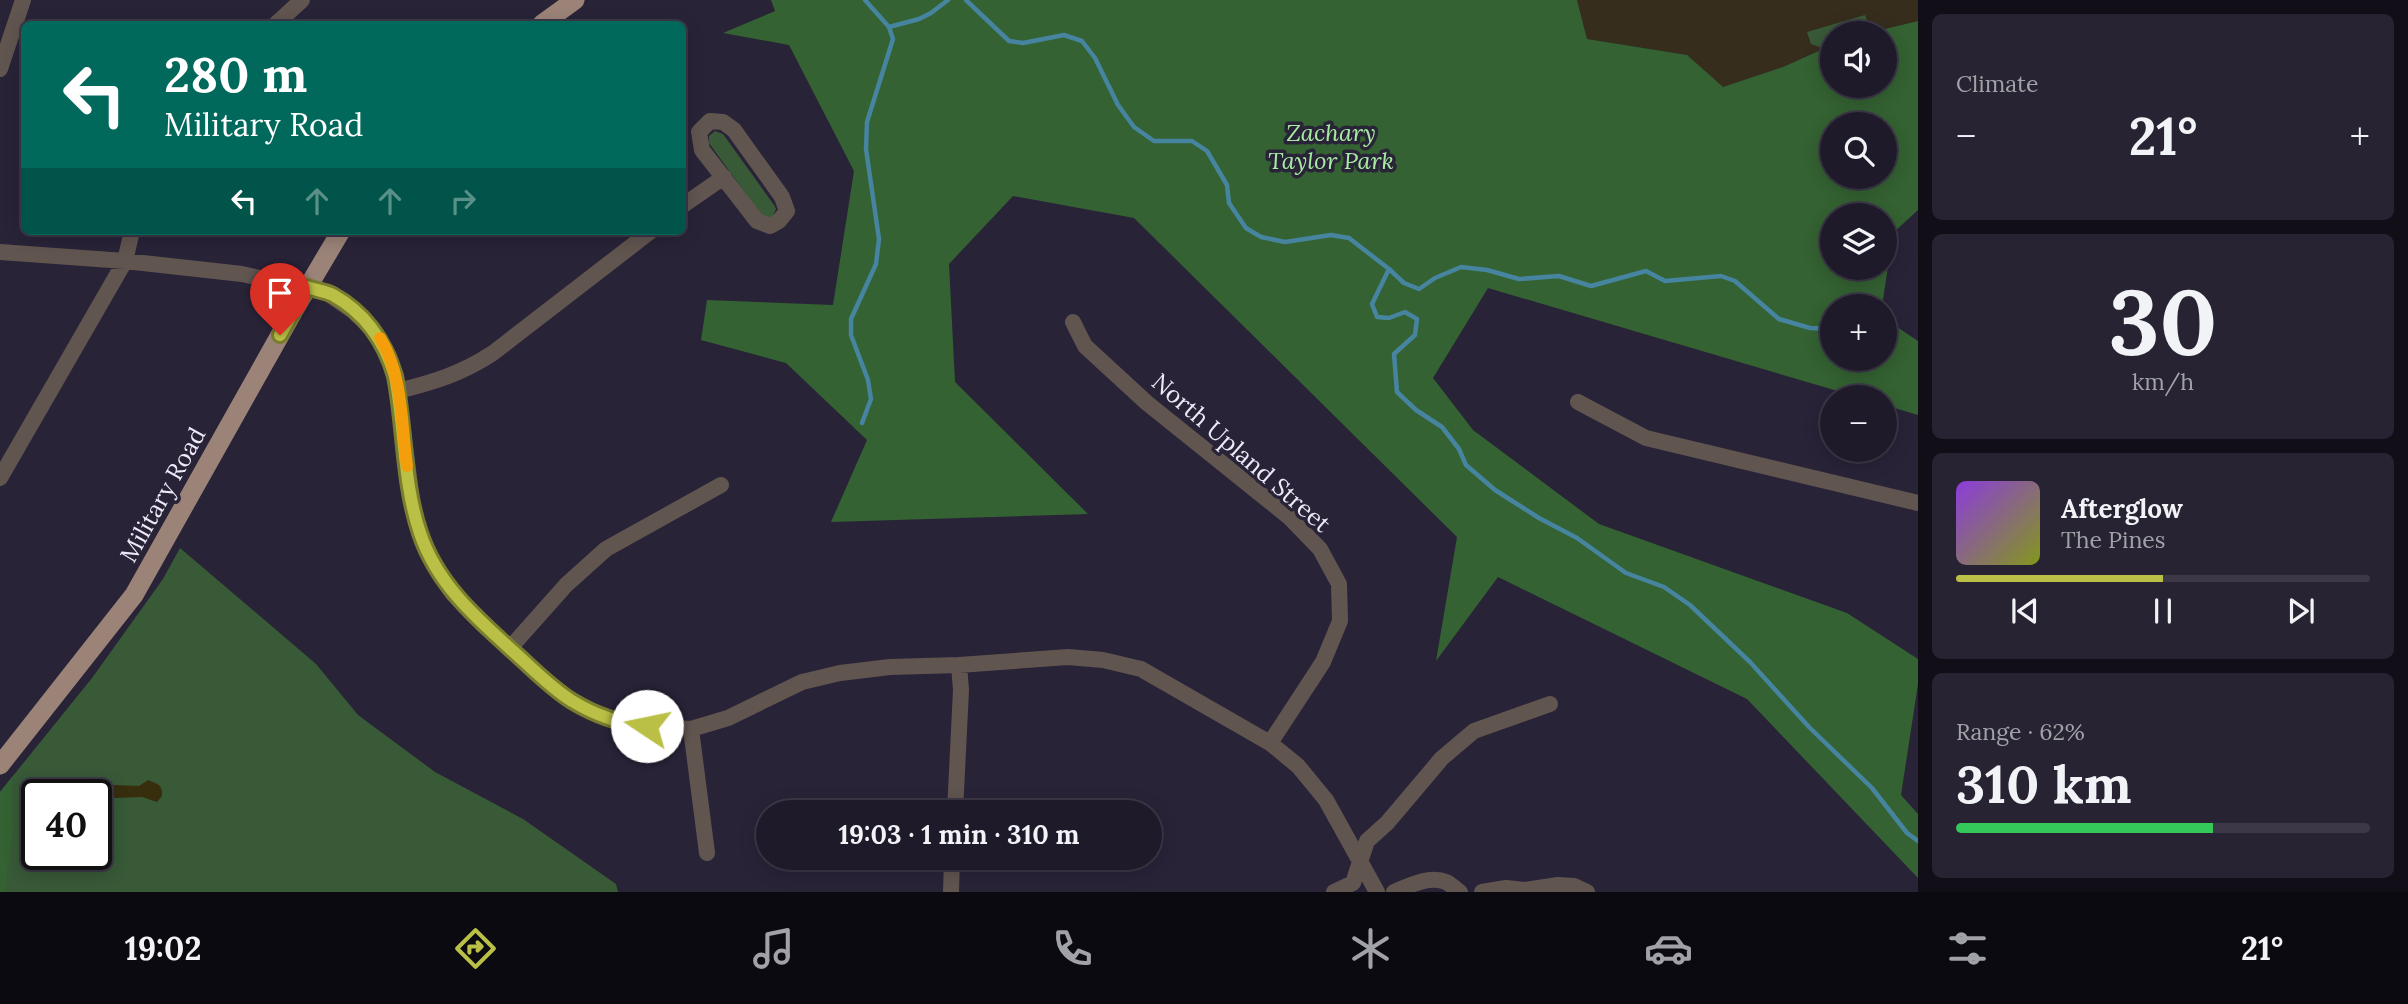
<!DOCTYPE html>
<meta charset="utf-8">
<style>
:root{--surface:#1f1a2a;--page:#272332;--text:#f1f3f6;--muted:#a1a1a8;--line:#3c3847;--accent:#bac045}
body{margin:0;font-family:Lora,serif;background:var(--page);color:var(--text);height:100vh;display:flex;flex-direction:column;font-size:26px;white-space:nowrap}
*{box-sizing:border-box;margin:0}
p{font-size:23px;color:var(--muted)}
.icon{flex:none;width:38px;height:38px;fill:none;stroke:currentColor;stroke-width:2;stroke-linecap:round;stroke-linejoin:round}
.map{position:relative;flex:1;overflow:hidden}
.drawer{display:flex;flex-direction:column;gap:14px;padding:14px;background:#110e17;width:490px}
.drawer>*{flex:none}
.guide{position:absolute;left:21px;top:21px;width:665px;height:214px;border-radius:10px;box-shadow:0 4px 18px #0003,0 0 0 2px var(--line);background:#00695c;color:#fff;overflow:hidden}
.buttons{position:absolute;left:1820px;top:21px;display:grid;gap:14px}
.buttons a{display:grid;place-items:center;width:77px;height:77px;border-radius:50%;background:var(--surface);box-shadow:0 4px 18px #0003,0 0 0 2px var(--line);font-size:35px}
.speed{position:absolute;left:21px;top:779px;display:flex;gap:14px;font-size:35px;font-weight:700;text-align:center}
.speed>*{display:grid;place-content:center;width:91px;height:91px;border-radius:50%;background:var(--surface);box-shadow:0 4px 18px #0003,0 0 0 2px var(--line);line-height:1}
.speed .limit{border:4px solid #111;border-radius:10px;background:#fff;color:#111}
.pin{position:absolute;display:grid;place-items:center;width:60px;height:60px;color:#fff;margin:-72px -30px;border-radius:50% 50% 50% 0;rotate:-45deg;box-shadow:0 0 7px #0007}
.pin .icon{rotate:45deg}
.me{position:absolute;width:77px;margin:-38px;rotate:281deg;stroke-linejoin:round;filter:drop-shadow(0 0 5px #0008)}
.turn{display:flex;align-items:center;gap:24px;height:147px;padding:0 28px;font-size:32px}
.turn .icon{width:91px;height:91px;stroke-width:2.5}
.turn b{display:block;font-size:49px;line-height:60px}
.lanes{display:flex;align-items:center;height:66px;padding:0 28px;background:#0003;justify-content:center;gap:35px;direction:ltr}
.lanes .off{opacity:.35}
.big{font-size:52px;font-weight:700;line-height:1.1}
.drawer .widget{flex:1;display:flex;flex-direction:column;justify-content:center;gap:10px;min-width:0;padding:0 24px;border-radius:10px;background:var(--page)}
.drawer .dial{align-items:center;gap:0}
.dial b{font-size:91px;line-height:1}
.song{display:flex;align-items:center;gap:21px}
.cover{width:84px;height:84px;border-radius:10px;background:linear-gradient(135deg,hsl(270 70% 55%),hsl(70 70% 35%))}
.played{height:7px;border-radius:4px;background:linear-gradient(90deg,var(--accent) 50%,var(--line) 50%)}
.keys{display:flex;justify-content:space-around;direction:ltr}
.heat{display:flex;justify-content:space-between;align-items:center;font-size:38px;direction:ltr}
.charge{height:10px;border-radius:5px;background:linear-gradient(90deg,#34c759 62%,var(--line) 0)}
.trip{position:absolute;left:756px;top:800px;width:406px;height:70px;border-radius:35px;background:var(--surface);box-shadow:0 4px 18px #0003,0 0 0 2px var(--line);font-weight:700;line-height:70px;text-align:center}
.tabs{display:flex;height:112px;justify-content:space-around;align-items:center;background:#0c0a11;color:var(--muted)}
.tabs .icon{width:49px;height:49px}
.tabs .active{color:var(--accent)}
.tabs b{font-size:32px;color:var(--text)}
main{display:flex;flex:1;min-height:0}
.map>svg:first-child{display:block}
</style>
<main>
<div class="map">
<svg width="1918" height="892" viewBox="0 0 1918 892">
<rect width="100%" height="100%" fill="#292338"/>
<path fill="#362d1d" d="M1577,0H1918V21L1868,33H1832V45L1783,67L1723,88L1687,55L1587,39Z"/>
<path fill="#385a37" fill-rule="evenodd" d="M1865,15L1871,32L1832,33V45L1823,48L1811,44L1807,32Z
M715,131L723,134L774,205L776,209L773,216L769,218L761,215L709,143V136Z
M180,548L316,664L358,715L435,772L523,819L616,884L618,892H0V792L92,678L163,579ZM37,794H96V854H37Z"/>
<path fill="#346232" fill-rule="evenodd" d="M771,0H1577L1587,39L1687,55L1723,87L1783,67L1832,45V86H1885V33H1868L1918,21V210L1893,233L1882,306H1832V359H1885V319L1918,341V415L1885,405V397H1858L1488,288L1433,378L1473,430L1599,524L1847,613L1918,659V684L1901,795L1918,814V878L1747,699L1498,577L1436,661L1457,537L1134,218L1013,196L949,264L955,382L1088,514L831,522L867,440L786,363L701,340L707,300L833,305L854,171L789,45L723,33L775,11ZM1832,124H1885V177H1832ZM1832,215H1885V268H1832Z
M12,777L13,832L5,890L0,892V792Z"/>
<path fill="#362e0d" d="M148,780C157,784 163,784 162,796L157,802L142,797L115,798L110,793L109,789L114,785L139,786Z"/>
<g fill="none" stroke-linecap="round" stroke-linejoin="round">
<path stroke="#47849f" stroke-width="4.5" d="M966,0L1009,41L1023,43L1064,35L1082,41L1095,58L1118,105L1134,127L1154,141H1192L1207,151L1227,185L1229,203L1246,228L1261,237L1285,242L1331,235L1349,238L1389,269L1372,304L1377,317L1389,318L1405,312L1417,319L1415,335L1394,354L1397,392L1416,410L1442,427L1459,449L1466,465L1495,490L1539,518L1577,538L1626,573L1664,587L1690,605L1750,662L1809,727L1872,788L1907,833L1918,841
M889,27L919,19L931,13L948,0
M1389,269L1404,283L1419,289L1435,278L1461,267L1487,270L1519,279L1559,276L1591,286L1646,271L1665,281L1721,276L1735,281L1779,319L1810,328L1832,329
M862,423L871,399L868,380L851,335V319L876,264L879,239L866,149L867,122L893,39L889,27L865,0"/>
<path stroke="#615550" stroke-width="16" d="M276,24L302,0
M0,69L23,0
M710,121L723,122L734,130L782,197L787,211L779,221L770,226L757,221L702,150L699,132Z
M682,206L724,177
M0,252L125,261L242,274L327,293L353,311L374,331L389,356L398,391L413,509L426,551L437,570L453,594L481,623L544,679L572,701L597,714L633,725L691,729L728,718L802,682L840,673L890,667L959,665L1068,657L1103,660L1141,669L1270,743L1298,766L1326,800L1377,892
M1073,322L1085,346L1147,403L1289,517L1320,549L1339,584L1340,621L1323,662L1270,743
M398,391C434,382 461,374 493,353L651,231
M1578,402L1646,438L1918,503
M0,478L125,261L132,231
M510,648L566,585L606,549L721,485
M691,729L707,853
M955,812L961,690L959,665
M951,892L952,858
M1334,892L1353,883L1367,841L1387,823L1442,758L1474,731L1550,704
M1394,892C1408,886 1430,875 1446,882C1451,884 1455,889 1460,892
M1482,892L1506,888L1524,890L1558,885L1574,886L1587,892"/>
<path stroke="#9b8378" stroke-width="19" d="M542,24L575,0
M0,765L134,595L293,312L341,231"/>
</g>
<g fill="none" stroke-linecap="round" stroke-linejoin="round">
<defs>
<path id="route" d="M280,335L307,287C315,290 325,291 333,295C365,313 385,342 395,376C405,428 403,483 420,533C437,584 476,618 515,653C533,669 551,688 572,701C595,715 620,724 647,726"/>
</defs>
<use href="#route" stroke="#797d2d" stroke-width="18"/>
<use href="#route" stroke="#bac045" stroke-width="12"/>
<path stroke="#f59e0b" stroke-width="12" d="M380,338C403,375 401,424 407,466"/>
</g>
<g text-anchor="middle" stroke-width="7" stroke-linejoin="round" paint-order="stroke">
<g font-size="24" font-style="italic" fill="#a7eba2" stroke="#292338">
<text x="1331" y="141">Zachary<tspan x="1331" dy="28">Taylor Park</tspan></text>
</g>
<g font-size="24" fill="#edeaf8" stroke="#292338">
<text transform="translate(1241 453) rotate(41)" y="8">North Upland Street</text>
<text transform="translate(163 495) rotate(-61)" y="8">Military Road</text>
</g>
</g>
</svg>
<div class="buttons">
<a><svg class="icon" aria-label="sound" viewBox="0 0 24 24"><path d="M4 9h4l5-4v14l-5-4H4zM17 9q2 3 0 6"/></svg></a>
<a><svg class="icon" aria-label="search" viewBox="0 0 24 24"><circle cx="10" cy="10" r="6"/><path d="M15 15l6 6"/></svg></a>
<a><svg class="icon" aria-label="layers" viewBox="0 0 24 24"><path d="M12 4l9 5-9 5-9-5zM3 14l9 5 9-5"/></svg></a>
<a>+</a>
<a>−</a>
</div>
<div class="speed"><div class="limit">40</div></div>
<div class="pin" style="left:280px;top:335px;background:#d93025"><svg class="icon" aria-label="arrive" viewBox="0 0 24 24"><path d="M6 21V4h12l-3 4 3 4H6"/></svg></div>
<svg class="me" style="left:647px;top:726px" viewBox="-20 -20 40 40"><circle r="19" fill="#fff"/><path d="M0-13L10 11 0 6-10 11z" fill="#bac045"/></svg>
<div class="trip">19:03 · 1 min · 310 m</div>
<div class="guide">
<div class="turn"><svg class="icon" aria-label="left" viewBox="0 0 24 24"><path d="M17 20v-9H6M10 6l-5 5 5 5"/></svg><div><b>280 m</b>Military Road</div></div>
<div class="lanes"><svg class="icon" aria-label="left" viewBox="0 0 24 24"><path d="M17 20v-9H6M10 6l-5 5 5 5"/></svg><svg class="icon off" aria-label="ahead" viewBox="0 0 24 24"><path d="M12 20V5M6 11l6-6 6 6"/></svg><svg class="icon off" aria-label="ahead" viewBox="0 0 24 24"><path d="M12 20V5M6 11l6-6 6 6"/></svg><svg class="icon off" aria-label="right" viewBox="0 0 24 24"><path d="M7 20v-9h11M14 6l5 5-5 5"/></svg></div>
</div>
</div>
<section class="drawer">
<div class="widget"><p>Climate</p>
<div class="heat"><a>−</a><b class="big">21°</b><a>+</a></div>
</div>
<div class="widget dial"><b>30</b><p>km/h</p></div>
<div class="widget">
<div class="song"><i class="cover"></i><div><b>Afterglow</b><p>The Pines</p></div></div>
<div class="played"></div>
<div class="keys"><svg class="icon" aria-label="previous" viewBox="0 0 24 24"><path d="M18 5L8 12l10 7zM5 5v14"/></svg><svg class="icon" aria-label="pause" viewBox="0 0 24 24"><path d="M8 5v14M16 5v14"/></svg><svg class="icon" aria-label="next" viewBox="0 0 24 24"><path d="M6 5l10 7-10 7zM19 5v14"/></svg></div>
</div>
<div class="widget"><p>Range · 62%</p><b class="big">310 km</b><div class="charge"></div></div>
</section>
</main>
<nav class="tabs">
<b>19:02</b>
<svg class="icon active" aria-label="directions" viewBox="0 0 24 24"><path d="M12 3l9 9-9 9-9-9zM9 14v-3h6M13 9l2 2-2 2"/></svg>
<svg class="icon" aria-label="music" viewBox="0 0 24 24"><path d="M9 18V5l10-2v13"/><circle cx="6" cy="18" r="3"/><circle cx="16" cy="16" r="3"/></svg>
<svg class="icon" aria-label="phone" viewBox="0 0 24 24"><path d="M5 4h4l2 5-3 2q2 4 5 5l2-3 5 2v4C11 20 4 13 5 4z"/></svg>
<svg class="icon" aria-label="climate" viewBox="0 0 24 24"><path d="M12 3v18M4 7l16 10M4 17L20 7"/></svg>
<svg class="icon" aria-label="car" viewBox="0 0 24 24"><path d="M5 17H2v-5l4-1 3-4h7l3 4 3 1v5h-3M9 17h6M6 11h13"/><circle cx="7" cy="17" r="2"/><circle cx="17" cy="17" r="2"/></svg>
<svg class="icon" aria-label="filters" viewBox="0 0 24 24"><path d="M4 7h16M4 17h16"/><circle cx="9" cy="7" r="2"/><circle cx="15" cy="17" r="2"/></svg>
<b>21°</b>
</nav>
